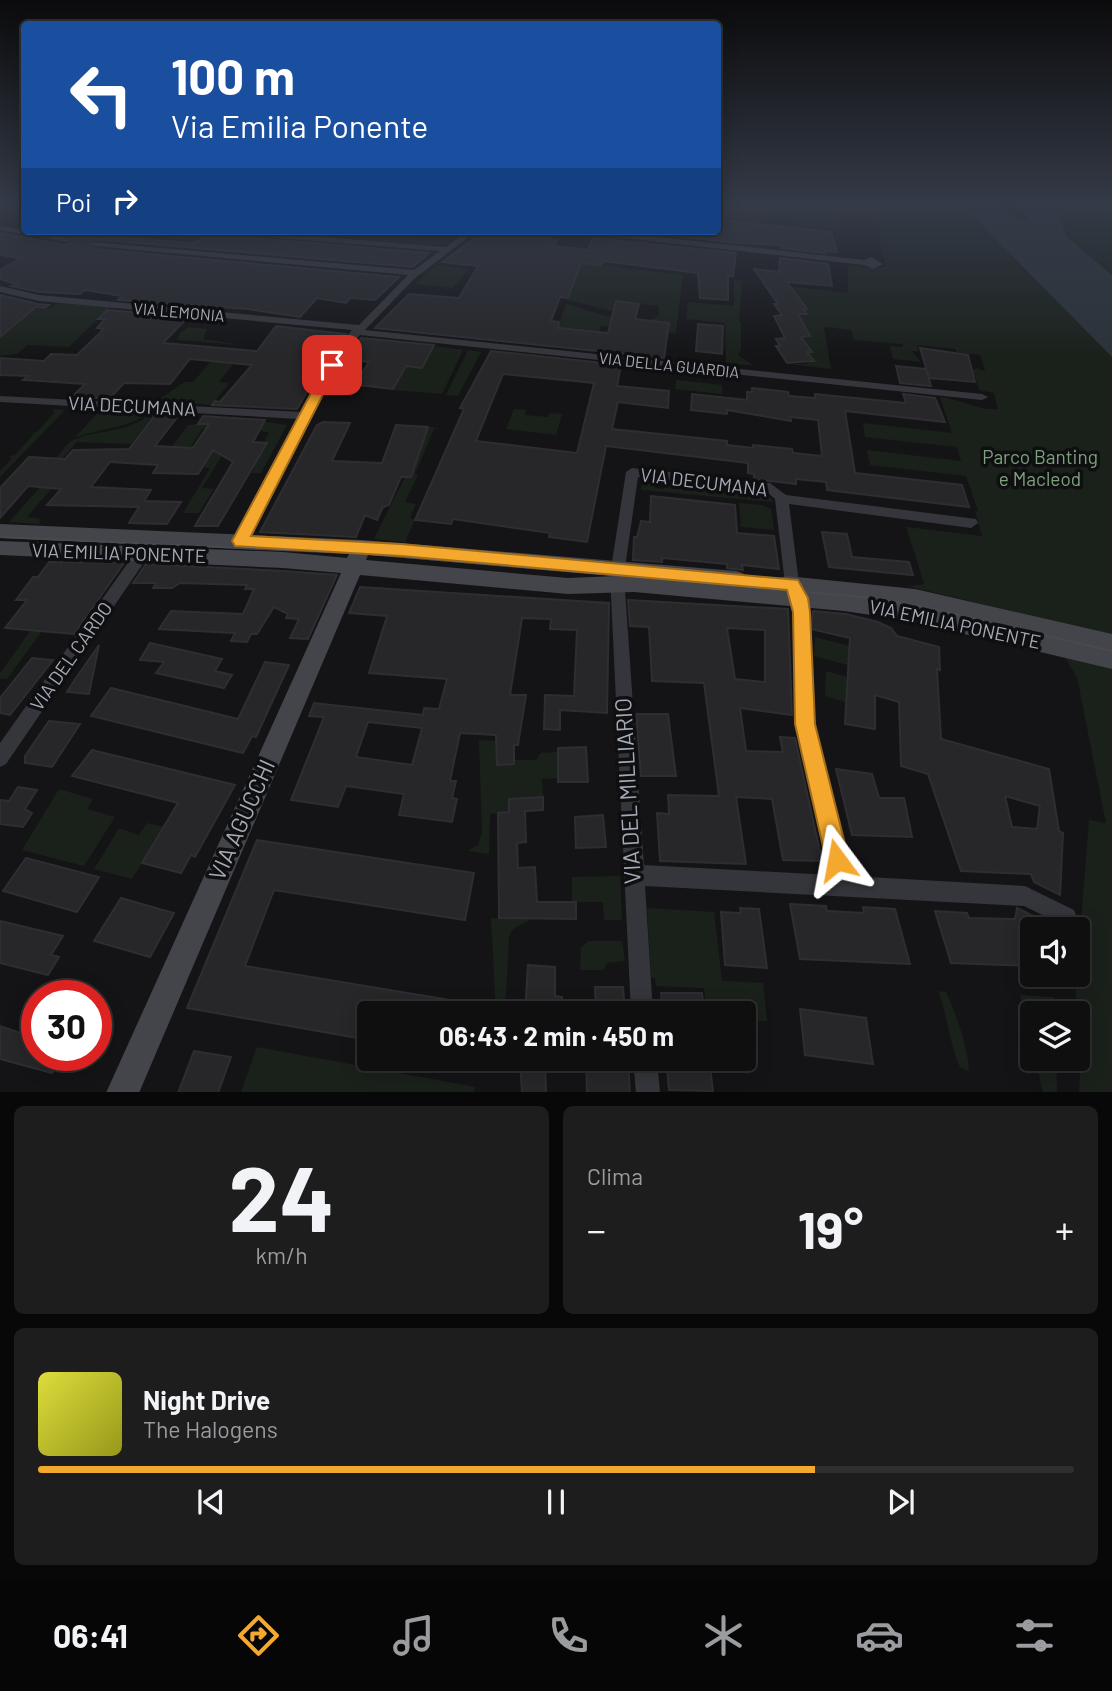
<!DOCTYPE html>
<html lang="it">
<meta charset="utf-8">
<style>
:root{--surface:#0f0f10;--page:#1d1d1e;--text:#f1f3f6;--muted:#9b9c9f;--line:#2f2f30;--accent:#f4a82d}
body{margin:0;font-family:Barlow,sans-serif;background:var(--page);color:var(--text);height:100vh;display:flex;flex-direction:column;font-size:26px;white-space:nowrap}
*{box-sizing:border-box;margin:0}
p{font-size:23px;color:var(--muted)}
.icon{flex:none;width:38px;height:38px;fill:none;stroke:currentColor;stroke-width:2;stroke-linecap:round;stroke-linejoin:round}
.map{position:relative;height:1092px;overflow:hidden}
.sheet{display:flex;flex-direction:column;gap:14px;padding:14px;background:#080809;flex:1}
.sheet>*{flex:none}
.top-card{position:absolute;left:21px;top:21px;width:700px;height:214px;border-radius:7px;box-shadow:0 4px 18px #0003,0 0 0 2px var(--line);background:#1a4fa0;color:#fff;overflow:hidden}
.tools{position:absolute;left:1020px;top:917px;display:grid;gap:14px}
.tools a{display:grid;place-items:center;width:70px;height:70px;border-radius:7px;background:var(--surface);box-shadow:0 4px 18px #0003,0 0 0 2px var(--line);font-size:35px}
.speed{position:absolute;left:21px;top:980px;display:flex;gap:14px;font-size:35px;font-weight:700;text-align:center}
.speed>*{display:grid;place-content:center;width:91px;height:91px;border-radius:50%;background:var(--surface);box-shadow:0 4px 18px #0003,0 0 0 2px var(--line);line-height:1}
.speed .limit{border:10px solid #d22;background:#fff;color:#111}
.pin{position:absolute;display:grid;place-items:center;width:60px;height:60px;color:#fff;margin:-30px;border-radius:14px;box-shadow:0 4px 10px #0006}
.me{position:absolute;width:77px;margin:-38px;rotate:347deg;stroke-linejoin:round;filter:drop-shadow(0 0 5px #0008)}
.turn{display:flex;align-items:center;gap:24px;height:147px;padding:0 35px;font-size:32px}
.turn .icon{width:91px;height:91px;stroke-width:2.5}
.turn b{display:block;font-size:49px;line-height:60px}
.then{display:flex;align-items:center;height:66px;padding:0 35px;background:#0003;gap:14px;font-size:26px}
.big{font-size:52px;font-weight:700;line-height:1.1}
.sheet .tile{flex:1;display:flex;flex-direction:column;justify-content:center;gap:10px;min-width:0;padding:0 24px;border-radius:10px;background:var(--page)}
.sheet .dial{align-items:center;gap:0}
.dial b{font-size:91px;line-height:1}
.song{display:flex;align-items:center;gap:21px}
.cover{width:84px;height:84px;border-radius:10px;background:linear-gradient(135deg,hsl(60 70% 55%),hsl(60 70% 35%))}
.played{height:7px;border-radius:4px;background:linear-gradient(90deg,var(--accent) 75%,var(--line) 75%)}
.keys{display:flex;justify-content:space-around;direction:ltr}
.heat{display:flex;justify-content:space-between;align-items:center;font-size:38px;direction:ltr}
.sheet .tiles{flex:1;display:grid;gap:14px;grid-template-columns:1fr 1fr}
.tile:last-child{grid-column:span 2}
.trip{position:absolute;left:357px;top:1001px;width:399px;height:70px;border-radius:7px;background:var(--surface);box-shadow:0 4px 18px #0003,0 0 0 2px var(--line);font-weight:700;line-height:70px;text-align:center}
.dock{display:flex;height:112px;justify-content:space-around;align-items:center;background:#060606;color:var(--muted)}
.dock .icon{width:49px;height:49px}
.dock .current{color:var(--accent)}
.dock b{font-size:32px;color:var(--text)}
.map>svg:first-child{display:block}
</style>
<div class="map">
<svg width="1112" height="1093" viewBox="0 0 1112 1093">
<rect width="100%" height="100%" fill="#141416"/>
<path fill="#1a211b" d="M718,205H962L1094,336L1112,357V635L907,586L922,585L924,583L906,527L982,536L975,511H978L966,476L870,465L867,450L961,461L957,447L865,437L863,423L952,433L940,397C960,399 978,411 998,409L994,393L979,390L975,376L968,372L977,368L985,371L980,355L957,352L955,349L917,345L918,351H912L921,362L893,359L890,346L903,347V344L854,340L851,330L824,327L831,369L789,364H806L813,361L807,352L811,351L801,337L810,336L798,314H806L803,309L806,308L771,296L770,285L742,282L739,322H741V349L738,355L753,365L726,364L725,323L686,319L688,302L734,306V280L848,293V265L875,269L886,266L879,238L880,231L868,219L843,217L842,229L718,217Z
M1056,205H1112V275L1066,236Z
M113,231L210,232L188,241L159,237L146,238L148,236L136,239L134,234L115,232L101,242L88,243Z
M368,231H402L400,235L424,240L451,239L439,245L361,241Z
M581,263L683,275L676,333L601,326L599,332L557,329L566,304C587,309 640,331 659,315L658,306L616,301L614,307L618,308L616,312L567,300Z
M436,265L469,269L453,288L415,284Z
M59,303L110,307L69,347L28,345L17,354L0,356V338L35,309H49Z
M189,327L207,329L203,339L242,345L177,340L180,333Z
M434,346L463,350L442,394L393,390L407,366L422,368Z
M468,350L481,352L458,396L446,395Z
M211,361L234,363L219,382L229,383L212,405L146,401L163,397L184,382H193Z
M676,380L722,385V394L675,389Z
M54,409L65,410L0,477V471L12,458L8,457L15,455L34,434L31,433L37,432L55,412L52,411Z
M514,409L526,410L525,415L548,417L549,413L562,414L556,435L506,429Z
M99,412L145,414V415C131,427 94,430 74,438Z
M150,414H155L131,444L77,442L61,460L55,459C60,454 65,446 70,442C93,428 124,436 150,414Z
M203,418L241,430L203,428L191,446L226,449L202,488L214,489L199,513H183L210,468L158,465L188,425L199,424Z
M252,420L287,425L261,473H251L254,468L251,467L267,443H264L269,432L246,430Z
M428,427L439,428L434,429L415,474L418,475L405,502L416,504L410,518L415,520L405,542L374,539L405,477H411Z
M643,481L654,483L655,488L664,489L665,484L769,496L773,502L641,490Z
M40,487L52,488L27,517L41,519L39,524L9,522Z
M739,503L762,505L771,509L774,530L741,527Z
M31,630L42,631L7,679L0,678V673Z
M815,637L857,648L856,662L849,660L848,665L814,656Z
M1064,656L1112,667V1092H1079L1084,1001L1076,998V975L1085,978L1089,926L1081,922L1089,820L1106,823L1077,677Z
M826,671L847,677L846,702L825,696Z
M479,740L496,741L497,764H513L514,760H536L541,753L558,752V778L542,779L543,797L509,799V812L490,814L489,854L467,851L478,845L482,833Z
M59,789L93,799L87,809L115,817L84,866L22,850Z
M147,823L164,827L132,879L94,869L119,828L139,835Z
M620,876L622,920H604L603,902H572V877Z
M647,908L714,912L722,981L763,983L767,1021H744V1013H707L704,988L656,986L655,978H651Z
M491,918L532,919L513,929L509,937L505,1013H496Z
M589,941H622L625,961L607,963L604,970H580L581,947Z
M938,991L946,992C956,1015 968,1046 969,1071L960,1067C949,1043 948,1016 938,991Z
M1020,995L1054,997L1055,1013H1032V1047Z
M257,1047L475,1087L474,1093L241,1092Z
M1035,1059H1056L1057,1092H1043Z"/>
<path fill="#2a333a" d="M962,205C971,205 982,204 992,205C1006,208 1014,221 1029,219L1023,213L1027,209L1025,205H1056L1066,236L1112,275V357Z"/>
<path fill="#27272a" stroke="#2e2e32" stroke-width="2" fill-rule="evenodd" d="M718,220L831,232L837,252L825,251L826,253L781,248V245L737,243L637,232L687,231L718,234Z
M43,231H94L131,235L127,238L193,243L208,234L429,253L413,267L92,239L89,243L95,249L399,277L375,300L350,298L346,303L317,298L300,317L248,309L118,300L122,296L85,290L80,294L39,292L11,286L16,284L0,279V270L21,258L0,255V233L67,245L73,241L67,235Z
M485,231L553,234L549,240H557L554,246L588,250L593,238L736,253L733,276H728V300L700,298L698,273L603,261L601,265L581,263L568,298L560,297L551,321L559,322L558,328L608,333L616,301L639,304L635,319L669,323L664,358L375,328L409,294L459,298L478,266L442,262Z
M780,258L828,264L832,286L787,282L807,309H803L807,314H798L810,336L801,337L812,352H807L814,361L787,363L776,346H780L776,339L785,338L774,316L782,315L774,304H778L754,269L779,272Z
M0,295L38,304L49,305L45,308L36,307L0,337Z
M107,310L188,317L163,343L257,351L276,326L346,334L330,356H328L297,409L212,405L215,401L220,402L252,365L190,359L170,384L124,383L109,399L73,396L85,384L23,380L28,376L0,375V358L44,361L51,354L77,355L104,329L97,328L105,319H98Z
M698,324L723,326L722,354L696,351Z
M361,338L434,345L422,368L406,366L393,389L367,386L354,385L369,362L344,359Z
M920,348L968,355L975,382L929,378Z
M491,351L621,365L617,386L669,391L668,408L618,402L612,429L727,441V445L753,448V445L792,449L793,453L822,456L818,420L790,417L791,421L727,410V414L691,410L692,394L747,400V392H752V388L788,392L789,396L815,398V394L906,403L903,394L935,398L945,422L845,411L855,473L962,485L969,507L827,490L826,482L796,479V484L754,479V474L748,473V463L606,446L587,542L549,537L550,533L453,519L451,524L415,520L464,409L460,408ZM503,374L594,383L577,453L476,441Z
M896,366L926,369L931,386L900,383Z
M156,414L178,416L155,446L193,448L209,424H198L203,416L265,420L253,442L267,443L218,526H195L233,462L213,450L198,474L153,473L158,465L110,462L91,487L151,490L144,501L181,502L167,524L129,523L139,507L47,505L61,489L28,486L0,518V488L29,457L65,459L73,450L129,449Z
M323,422L350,423L332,461L382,463L396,425L428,427L411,477H401L389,505L383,507L377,520L365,515L356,537L260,532L317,425Z
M651,496L735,505L737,533L774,536L779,569L742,565L743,570L727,568V564L662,558V562L633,560L634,537H637L641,521L650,522Z
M822,532L847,534L852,557L909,562L913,575L829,567Z
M49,562L124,563L74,634L5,628L27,600H16L33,577H38Z
M146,564L283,571L337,575L308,639L290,638L299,619L286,618L288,614L274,607L257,634H251L247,642L231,641L235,633L159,629L171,611L243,614L254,589H245L247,585L180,583L172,588H153L156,583H133Z
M360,587L609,603L607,713L560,710V730L544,729L545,695L574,696L577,630L550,629L551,619L522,618L510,695H526L518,745H514V764L497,765L496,735L460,733L450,781H456L452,798L457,799L452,822L399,815L404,794L346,786L338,807L291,800L324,717L309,716L314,703L423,715L424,708L439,709L447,679L369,673L387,616L349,613ZM368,722L422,728L412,765L356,757Z
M628,600L788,609L792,715L740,708L746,751L783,752L780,737L795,738L822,861L783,860L772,799L736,797L746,864L660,861L657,813L669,814L668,795L719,796L704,683L652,681L649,627L630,626ZM727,628L765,630V682L735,679Z
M813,611L846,614L878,622L891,628L897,636L939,647L940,670L937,669L941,739L1049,769L1059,831L1063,833L1060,895L1034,882L1031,874L961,871L928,774L901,766L899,702L875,695V729L845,724L850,638L811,629ZM1005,796L1040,806L1037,829L1012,827Z
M150,643L222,659L215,671L232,675L224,688L156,673L164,662L140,660Z
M99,645L89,694L67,692L74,681Z
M32,658L53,660L10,715L0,713V698Z
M265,662L289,665L256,737L252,736L243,753L91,716L111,688L238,719Z
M636,714H668L676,776H641Z
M49,721L80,724L52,767L25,763V756Z
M586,747L588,782H558V748Z
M92,750L235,785L195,857L191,855L181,873L142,863L178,803L72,776Z
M836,769L872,774L879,798H904L912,837L852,835Z
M18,787L37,790L25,809L32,813L23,827L0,824V800L9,801Z
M543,797V810L525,811L526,842L517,843L518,868L535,867L537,902H576V919L499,918L498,813L509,812V799Z
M603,815L606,847L576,848L575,817Z
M257,840L474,873L465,920L274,890L245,966L486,1006L485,1013H369V1040L187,1008Z
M26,858L99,877L77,912L3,891Z
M121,898L174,913L150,957L94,941Z
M790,904L826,906L827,911L864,913L863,907L895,909L910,964L800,959Z
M740,908L759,909L767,968L725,965L721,912L741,913Z
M1017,908L1059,929H1032V953L1024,949L1031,966L951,963L935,911L967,913L969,918L1015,919Z
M0,921L63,936L51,955L59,957L48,975L0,963Z
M528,965L555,967V996L562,997L561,1013H525Z
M595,987H623L625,1013H596Z
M661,993H702L704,1013H663Z
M37,1004V1055H62L52,1073L0,1059V1026L20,1033Z
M800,1009L866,1018L873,1064L805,1055Z
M744,1025H752L757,1063L744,1062Z
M194,1051L231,1057L218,1093H178Z
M520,1059H545L546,1093H522Z
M586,1059H628L630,1093H587Z
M666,1059H709L713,1091L669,1090Z"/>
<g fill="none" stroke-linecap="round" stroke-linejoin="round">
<path fill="#35363b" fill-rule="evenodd" d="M0,226L67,238L71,240L67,242L0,230Z
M213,231H248L446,247L467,231H476L414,279L365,330L982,394L988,397L982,400L360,335L347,348L247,541L240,546L233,541L299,419L0,402V396L303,412L338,347L352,330L39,301L0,292V286L39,295L359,325L408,275L95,246L91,244L92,242L414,270L440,251L217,233Z
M578,231H604L864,260L871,257L883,264L873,269L864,265L582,233Z
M632,468L770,483L786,495L976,519L978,523L971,528L789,504L799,583L807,598L814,724L851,876L1025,886L1074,910L1077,917L1074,924L1067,927L1024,906L645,886L653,1013H631L610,575L626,472ZM638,477L766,491L775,499L785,584L793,598L796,724L831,875L644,865L624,575Z
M142,549L147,550L149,554L147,558L6,764L0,767V743L137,550Z
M633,1059H657L660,1093H636Z"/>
<path fill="#43454b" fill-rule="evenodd" d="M0,524L362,540L736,571L743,573L746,579L741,585L779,589L777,584L780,578L787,576L915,589L1112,634V669L905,620L844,611L634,592L568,594L360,575L139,1093H106L341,573L283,568L0,555V541L283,552L347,558L349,554L0,538ZM368,555L617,576L568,578L366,560Z"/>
<path stroke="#484a50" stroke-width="2" d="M0,537L360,553L874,598L925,607L1112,651"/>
</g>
<linearGradient id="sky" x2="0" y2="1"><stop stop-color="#0b0b0c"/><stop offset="0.57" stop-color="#343a47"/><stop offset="1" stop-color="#343a47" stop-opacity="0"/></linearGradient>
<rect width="1112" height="358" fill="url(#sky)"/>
<path fill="#f4a82d" stroke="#9f6d1d" stroke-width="2" d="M332,361L338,365L251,536L401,544L798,580L808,598L810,612L815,724L849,860L845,868L837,872L829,868L826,860L795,724L793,612L787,590L401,556L235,546L232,541L326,365Z"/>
<g text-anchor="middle" stroke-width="7" stroke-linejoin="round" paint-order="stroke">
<g font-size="16" fill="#a5abb6" stroke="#0f0f11">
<text transform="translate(179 312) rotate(5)" y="6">VIA LEMONIA</text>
<text transform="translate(669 365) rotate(6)" y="6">VIA DELLA GUARDIA</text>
</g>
<g font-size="19" fill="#a5abb6" stroke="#0f0f11">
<text transform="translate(132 406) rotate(3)" y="7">VIA DECUMANA</text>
<text transform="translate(704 482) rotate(7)" y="7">VIA DECUMANA</text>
<text transform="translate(119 553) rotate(2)" y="7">VIA EMILIA PONENTE</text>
<text transform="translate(955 624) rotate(12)" y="7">VIA EMILIA PONENTE</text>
<text transform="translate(71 656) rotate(-55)" y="7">VIA DEL CARDO</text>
</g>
<g font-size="19" fill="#7ca27c" stroke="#0f0f11">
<text x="1040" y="464">Parco Banting<tspan x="1040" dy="22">e Macleod</tspan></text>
</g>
<g font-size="23" fill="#a5abb6" stroke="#0f0f11">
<text transform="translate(628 791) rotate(-93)" y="8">VIA DEL MILLIARIO</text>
<text transform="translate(242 820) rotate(-66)" y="8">VIA AGUCCHI</text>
</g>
</g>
</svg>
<div class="tools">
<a><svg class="icon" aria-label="sound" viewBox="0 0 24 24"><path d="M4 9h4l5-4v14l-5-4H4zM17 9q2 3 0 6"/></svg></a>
<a><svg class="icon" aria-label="layers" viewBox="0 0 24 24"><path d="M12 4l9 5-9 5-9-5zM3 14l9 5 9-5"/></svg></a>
</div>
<div class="speed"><div class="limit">30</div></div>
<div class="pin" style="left:332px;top:365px;background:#d93025"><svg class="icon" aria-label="arrive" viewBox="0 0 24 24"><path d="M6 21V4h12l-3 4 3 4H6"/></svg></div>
<svg class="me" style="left:837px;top:860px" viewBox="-20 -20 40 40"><path d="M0-17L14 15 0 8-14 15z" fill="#f4a82d" stroke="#fff" stroke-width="4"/></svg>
<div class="trip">06:43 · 2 min · 450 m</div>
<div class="top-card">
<div class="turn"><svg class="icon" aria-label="left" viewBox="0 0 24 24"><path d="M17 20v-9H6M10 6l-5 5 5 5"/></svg><div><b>100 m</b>Via Emilia Ponente</div></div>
<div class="then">Poi<svg class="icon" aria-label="right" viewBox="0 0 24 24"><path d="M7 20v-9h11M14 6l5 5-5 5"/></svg></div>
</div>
</div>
<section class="sheet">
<div class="tiles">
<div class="tile dial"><b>24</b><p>km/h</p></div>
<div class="tile"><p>Clima</p>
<div class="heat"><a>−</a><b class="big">19°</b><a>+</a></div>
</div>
<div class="tile">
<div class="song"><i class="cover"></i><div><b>Night Drive</b><p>The Halogens</p></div></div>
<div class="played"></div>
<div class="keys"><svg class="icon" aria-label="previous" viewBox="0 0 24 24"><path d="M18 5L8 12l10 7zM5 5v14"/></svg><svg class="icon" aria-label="pause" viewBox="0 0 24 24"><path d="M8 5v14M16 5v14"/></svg><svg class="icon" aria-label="next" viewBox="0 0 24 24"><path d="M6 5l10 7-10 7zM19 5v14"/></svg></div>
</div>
</div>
</section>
<nav class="dock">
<b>06:41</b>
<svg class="icon current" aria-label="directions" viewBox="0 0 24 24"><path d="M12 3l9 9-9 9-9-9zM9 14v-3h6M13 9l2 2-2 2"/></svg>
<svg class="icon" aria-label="music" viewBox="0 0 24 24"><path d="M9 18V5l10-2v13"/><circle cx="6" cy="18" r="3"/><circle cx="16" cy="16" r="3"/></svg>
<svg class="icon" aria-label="phone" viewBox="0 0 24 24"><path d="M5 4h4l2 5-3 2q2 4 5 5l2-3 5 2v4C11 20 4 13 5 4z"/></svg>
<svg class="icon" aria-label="climate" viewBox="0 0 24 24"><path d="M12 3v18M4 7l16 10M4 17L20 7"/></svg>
<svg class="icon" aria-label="car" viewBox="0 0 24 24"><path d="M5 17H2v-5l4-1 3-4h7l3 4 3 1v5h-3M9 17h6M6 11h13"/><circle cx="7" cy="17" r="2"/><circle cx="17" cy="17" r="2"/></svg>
<svg class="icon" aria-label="filters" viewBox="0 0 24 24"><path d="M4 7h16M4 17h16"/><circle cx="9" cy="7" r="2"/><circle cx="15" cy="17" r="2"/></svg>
</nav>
